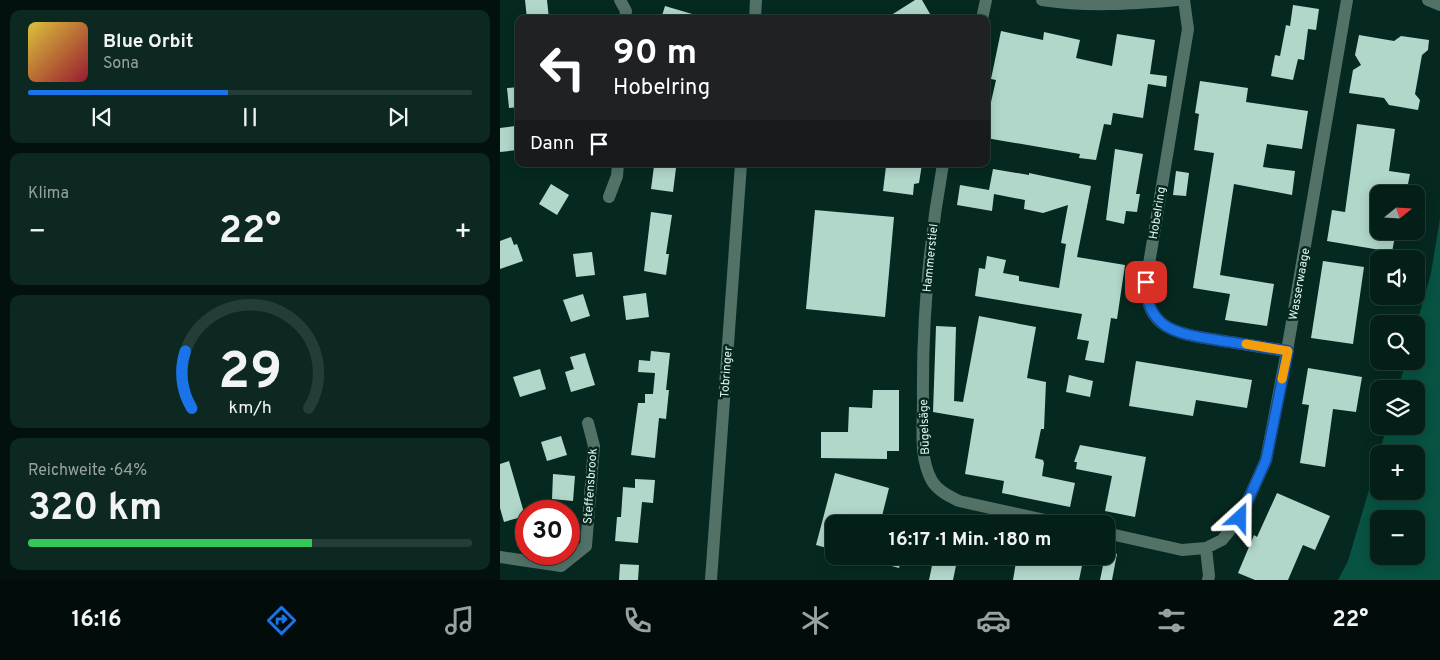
<!DOCTYPE html>
<html lang="de">
<meta charset="utf-8">
<style>
:root{--surface:#041f18;--page:#0d2721;--text:#f1f3f6;--muted:#97a2a2;--line:#253d37;--accent:#1a73e8}
body{margin:0;font-family:Overpass,sans-serif;background:var(--page);color:var(--text);height:100vh;display:flex;flex-direction:column;font-size:19px;white-space:nowrap}
*{box-sizing:border-box;margin:0}
p{font-size:16px;color:var(--muted)}
.icon{flex:none;width:28px;height:28px;fill:none;stroke:currentColor;stroke-width:2;stroke-linecap:round;stroke-linejoin:round}
.map{position:relative;flex:1;overflow:hidden}
.side{display:flex;flex-direction:column;gap:10px;padding:10px;background:#02110d;width:500px}
.side>*{flex:none}
.banner{position:absolute;left:15px;top:15px;width:475px;height:152px;border-radius:10px;box-shadow:0 2px 12px #0003,0 0 0 1px var(--line);background:#202124;color:#fff;overflow:hidden}
.needle{width:32px;rotate:72deg}
.fabs{position:absolute;left:870px;top:185px;display:grid;gap:10px}
.fabs a{display:grid;place-items:center;width:55px;height:55px;border-radius:10px;background:var(--surface);box-shadow:0 2px 12px #0003,0 0 0 1px var(--line);font-size:25px}
.speed{position:absolute;left:15px;top:500px;display:flex;gap:10px;font-size:25px;font-weight:700;text-align:center}
.speed>*{display:grid;place-content:center;width:65px;height:65px;border-radius:50%;background:var(--surface);box-shadow:0 2px 12px #0003,0 0 0 1px var(--line);line-height:1}
.speed .limit{border:8px solid #d22;background:#fff;color:#111}
.pin{position:absolute;display:grid;place-items:center;width:42px;height:42px;color:#fff;margin:-21px;border-radius:10px;box-shadow:0 2px 8px #0006}
.me{position:absolute;width:55px;margin:-28px;rotate:24deg;stroke-linejoin:round;filter:drop-shadow(0 0 4px #0008)}
.turn{display:flex;align-items:center;gap:18px;height:105px;padding:0 15px;font-size:22px}
.turn .icon{width:65px;height:65px;stroke-width:2.5}
.turn b{display:block;font-size:35px;line-height:42px}
.then{display:flex;align-items:center;height:48px;padding:0 15px;background:#0003;gap:10px;font-size:19px}
.big{font-size:38px;font-weight:700;line-height:1.1}
.side .tile{flex:1;display:flex;flex-direction:column;justify-content:center;gap:8px;min-width:0;padding:0 18px;border-radius:10px;background:var(--page)}
.side .dial{align-items:center;gap:0}
.dial svg{height:130px;overflow:visible;fill:none;stroke:var(--line);stroke-width:7;stroke-linecap:round;text-anchor:middle}
.dial text{fill:var(--text);stroke:none}
.song{display:flex;align-items:center;gap:15px}
.cover{width:60px;height:60px;border-radius:8px;background:linear-gradient(135deg,hsl(50 70% 55%),hsl(350 70% 35%))}
.played{height:5px;border-radius:2px;background:linear-gradient(90deg,var(--accent) 45%,var(--line) 45%)}
.keys{display:flex;justify-content:space-around;direction:ltr}
.heat{display:flex;justify-content:space-between;align-items:center;font-size:28px;direction:ltr}
.charge{height:8px;border-radius:4px;background:linear-gradient(90deg,#34c759 64%,var(--line) 0)}
.trip{position:absolute;left:325px;top:515px;width:290px;height:50px;border-radius:10px;background:var(--surface);box-shadow:0 2px 12px #0003,0 0 0 1px var(--line);font-weight:700;line-height:50px;text-align:center}
.menu{display:flex;height:80px;justify-content:space-around;align-items:center;background:#020c0a;color:var(--muted)}
.menu .icon{width:35px;height:35px}
.menu .active{color:var(--accent)}
.menu b{font-size:22px;color:var(--text)}
main{display:flex;flex:1;min-height:0}
.map>svg:first-child{display:block}
</style>
<main>
<section class="side">
<div class="tile">
<div class="song"><i class="cover"></i><div><b>Blue Orbit</b><p>Sona</p></div></div>
<div class="played"></div>
<div class="keys"><svg class="icon" aria-label="previous" viewBox="0 0 24 24"><path d="M18 5L8 12l10 7zM5 5v14"/></svg><svg class="icon" aria-label="pause" viewBox="0 0 24 24"><path d="M8 5v14M16 5v14"/></svg><svg class="icon" aria-label="next" viewBox="0 0 24 24"><path d="M6 5l10 7-10 7zM19 5v14"/></svg></div>
</div>
<div class="tile"><p>Klima</p>
<div class="heat"><a>−</a><b class="big">22°</b><a>+</a></div>
</div>
<div class="tile dial"><svg viewBox="0 0 100 80">
<path d="M14 69A42 42 0 1 1 86 69"/>
<path d="M14 69A42 42 0 0 1 10 34" stroke="#1a73e8"/>
<text x="50" y="56" font-size="32" font-weight="700">29</text>
<text x="50" y="72" font-size="11">km/h</text>
</svg></div>
<div class="tile"><p>Reichweite · 64%</p><b class="big">320 km</b><div class="charge"></div></div>
</section>
<div class="map">
<svg width="940" height="580" viewBox="0 0 940 580">
<rect width="100%" height="100%" fill="#052920"/>
<path fill="#085343" fill-rule="evenodd" d="M940,219V580H838L848,561L879,456V491H916V454H879L887,426H916V389H898L906,361H916V326L931,273ZM879,519H916V556H879Z"/>
<path fill="#b1d7ca" d="M25,0H47L49,19H27Z
M415,0H422L433,19H385Z
M793,5L819,9L816,30L808,29L804,60L798,59L793,80L771,76L775,55L780,56L786,25L790,26Z
M165,6L199,16V19H161Z
M501,31L543,40L544,32L580,40L576,58L612,66L617,34L655,40L650,74L667,76L666,87L648,84L643,118L613,113L611,125L604,124L596,160L579,158L580,154L486,138V102H491L496,80L491,79Z
M859,35L894,41L901,36L929,40L928,50L922,55L915,94L920,100L918,110L889,105L884,98L849,93L853,70L861,65L855,55Z
M700,81L748,88L746,102L808,111L802,149L767,144L763,167L795,171L792,195L734,184L720,275L774,284L767,326L725,320L730,294L693,288L714,153L694,150L699,114L695,113Z
M19,87V107L9,108L7,88Z
M857,124L895,129L889,171L910,174L906,194H879V231H896L892,252L827,241L832,210L845,212Z
M15,126L18,150L0,152V128Z
M615,149L643,154L636,194H640L637,212L626,211L624,224L606,220Z
M399,164H422L419,183L414,184L413,195L383,191L386,166L399,167Z
M154,166L176,168L173,192L151,189Z
M493,169L529,175V173L591,186L577,257L625,265L617,319L611,318L604,363L585,360L589,341L577,339L582,314L475,296L479,268L485,269L487,256L506,260L503,273L519,276V281L559,288L566,244L561,243L568,205L543,213L524,209L525,200L494,194L492,211L457,205L460,185L489,190Z
M676,171L689,173L686,196L673,195Z
M51,184L69,195L57,215L39,204Z
M315,210L394,217L385,317L306,309Z
M151,212L172,215L166,254H169L166,275L144,271Z
M11,237L14,245L17,244L23,261L0,269V241Z
M92,252L95,275L76,277L73,254Z
M823,261L864,267L853,344L811,338Z
M146,293L149,317L126,320L123,296Z
M83,294L90,316L71,322L63,300Z
M479,316L536,327L527,378L546,382L544,429H541L535,458L543,460L544,463L542,476L575,483L570,507L502,493L504,481L465,474L474,419L433,412L436,326L456,327L454,401L463,402Z
M151,351L170,353L166,390H169L166,419L159,418L155,458L131,455L138,403H145V394H153L155,373L138,372L139,360L150,361Z
M85,353L95,385L71,392L65,372L74,369L70,357Z
M636,361L752,380L747,408L696,400L693,416L629,406Z
M808,368L862,377L856,412L833,409L825,467L800,463L809,405L802,404Z
M40,369L46,389L20,397L13,377Z
M569,375L593,381L590,397L566,392Z
M373,390H399V451H387V459L321,458V432H348L349,407L372,408Z
M61,436L67,455L47,461L41,442Z
M580,445L646,457L635,517L605,511L612,476L576,469L577,462H574Z
M9,461L25,516L4,522L0,508V464Z
M335,473L389,488L380,524H334V550L316,545Z
M53,474L75,476L73,501L52,499Z
M135,479L155,480L153,503L142,502L138,543L115,541L117,517H121L123,487L135,488Z
M777,493L830,516L815,550L803,545L788,580H755L738,573L754,535L757,537Z
M606,551L617,554L612,580H600Z
M370,556H402L399,568L369,560Z
M434,556H458L453,580H429Z
M517,556H558L583,561L579,580H513Z
M120,564L139,565L138,580H119Z"/>
<g fill="none" stroke-linecap="round" stroke-linejoin="round">
<path stroke="#527268" stroke-width="12" d="M120,0L126,11L125,19
M542,0C587,7 631,4 677,0
M684,0L688,29L646,282C645,333 683,334 723,341C744,344 766,348 787,351
M928,0L940,5
M255,19L256,0
M482,19L486,0
M443,164C429,242 422,322 423,402C423,428 419,458 432,481C438,491 449,496 459,501L563,524
M109,197L117,176L118,164
M606,533L682,550L706,548L722,540L740,518L766,460L787,351L847,0
M706,548L709,576L708,580
M0,557L61,566L86,546L94,446L88,423
M211,580L241,164"/>
</g>
<g fill="none" stroke-linecap="round" stroke-linejoin="round">
<defs>
<path id="route" d="M646,282C646,333 683,334 723,341C744,344 766,348 788,351L766,460L740,518"/>
</defs>
<use href="#route" stroke="#114b97" stroke-width="12"/>
<use href="#route" stroke="#1a73e8" stroke-width="9"/>
<path stroke="#f59e0b" stroke-width="9" d="M746,344L788,351L782,379"/>
</g>
<g text-anchor="middle" stroke-width="5" stroke-linejoin="round" paint-order="stroke">
<g font-size="12" fill="#e3f6f0" stroke="#052920">
<text transform="translate(657 213) rotate(-81)" y="4">Hobelring</text>
<text transform="translate(430 258) rotate(-84)" y="4">Hammerstiel</text>
<text transform="translate(799 284) rotate(-80)" y="4">Wasserwaage</text>
<text transform="translate(226 372) rotate(-86)" y="4">Tobringer</text>
<text transform="translate(424 427) rotate(-92)" y="4">Bügelsäge</text>
<text transform="translate(90 486) rotate(-86)" y="4">Steffensbrook</text>
</g>
</g>
</svg>
<div class="fabs">
<a><svg class="needle" viewBox="-14 -14 28 28"><path d="M0-13l5 13h-10z" fill="#e53935"/><path d="M0 13l5-13h-10z" fill="#97a2a2"/></svg></a>
<a><svg class="icon" aria-label="sound" viewBox="0 0 24 24"><path d="M4 9h4l5-4v14l-5-4H4zM17 9q2 3 0 6"/></svg></a>
<a><svg class="icon" aria-label="search" viewBox="0 0 24 24"><circle cx="10" cy="10" r="6"/><path d="M15 15l6 6"/></svg></a>
<a><svg class="icon" aria-label="layers" viewBox="0 0 24 24"><path d="M12 4l9 5-9 5-9-5zM3 14l9 5 9-5"/></svg></a>
<a>+</a>
<a>−</a>
</div>
<div class="speed"><div class="limit">30</div></div>
<div class="pin" style="left:646px;top:282px;background:#d93025"><svg class="icon" aria-label="arrive" viewBox="0 0 24 24"><path d="M6 21V4h12l-3 4 3 4H6"/></svg></div>
<svg class="me" style="left:740px;top:518px" viewBox="-20 -20 40 40"><path d="M0-17L14 15 0 8-14 15z" fill="#1a73e8" stroke="#fff" stroke-width="4"/></svg>
<div class="trip">16:17 · 1 Min. · 180 m</div>
<div class="banner">
<div class="turn"><svg class="icon" aria-label="left" viewBox="0 0 24 24"><path d="M17 20v-9H6M10 6l-5 5 5 5"/></svg><div><b>90 m</b>Hobelring</div></div>
<div class="then">Dann<svg class="icon" aria-label="arrive" viewBox="0 0 24 24"><path d="M6 21V4h12l-3 4 3 4H6"/></svg></div>
</div>
</div>
</main>
<nav class="menu">
<b>16:16</b>
<svg class="icon active" aria-label="directions" viewBox="0 0 24 24"><path d="M12 3l9 9-9 9-9-9zM9 14v-3h6M13 9l2 2-2 2"/></svg>
<svg class="icon" aria-label="music" viewBox="0 0 24 24"><path d="M9 18V5l10-2v13"/><circle cx="6" cy="18" r="3"/><circle cx="16" cy="16" r="3"/></svg>
<svg class="icon" aria-label="phone" viewBox="0 0 24 24"><path d="M5 4h4l2 5-3 2q2 4 5 5l2-3 5 2v4C11 20 4 13 5 4z"/></svg>
<svg class="icon" aria-label="climate" viewBox="0 0 24 24"><path d="M12 3v18M4 7l16 10M4 17L20 7"/></svg>
<svg class="icon" aria-label="car" viewBox="0 0 24 24"><path d="M5 17H2v-5l4-1 3-4h7l3 4 3 1v5h-3M9 17h6M6 11h13"/><circle cx="7" cy="17" r="2"/><circle cx="17" cy="17" r="2"/></svg>
<svg class="icon" aria-label="filters" viewBox="0 0 24 24"><path d="M4 7h16M4 17h16"/><circle cx="9" cy="7" r="2"/><circle cx="15" cy="17" r="2"/></svg>
<b>22°</b>
</nav>
